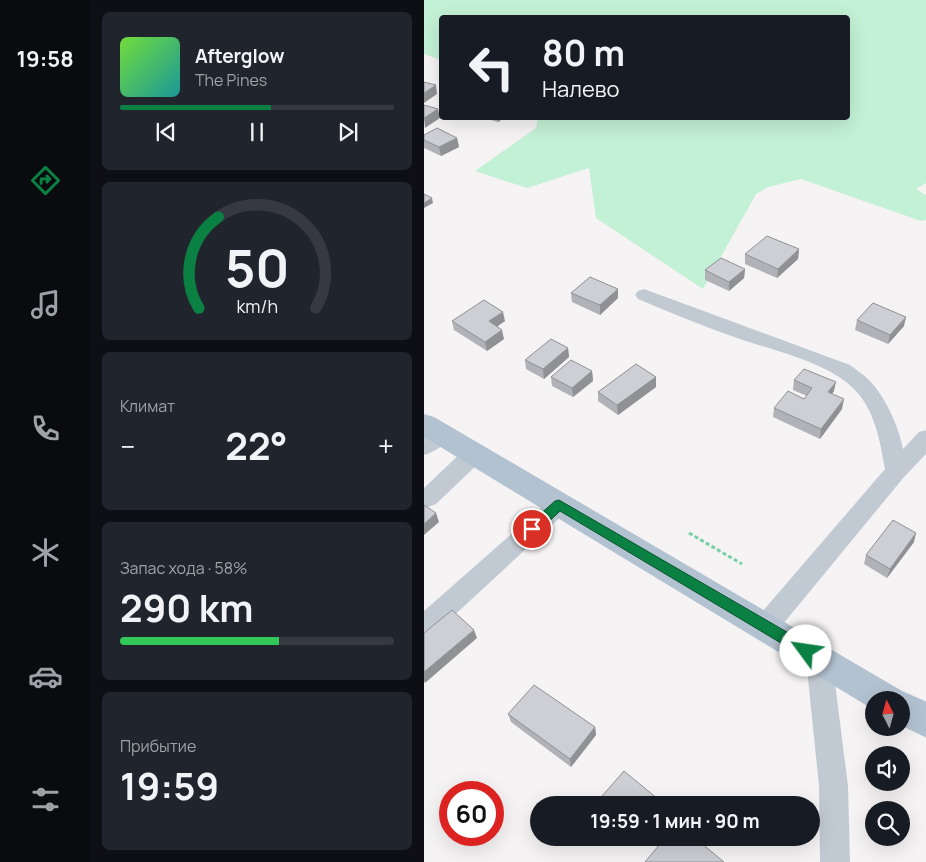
<!DOCTYPE html>
<html lang="ru">
<meta charset="utf-8">
<style>
:root{--surface:#171b24;--page:#20242c;--text:#f1f3f6;--muted:#9ea1a6;--line:#363941;--accent:#0b8043}
body{margin:0;font-family:Manrope,sans-serif;background:var(--page);color:var(--text);height:100vh;display:flex;flex-direction:column;font-size:19px;white-space:nowrap}
*{box-sizing:border-box;margin:0}
p{font-size:16px;color:var(--muted)}
.icon{flex:none;width:28px;height:28px;fill:none;stroke:currentColor;stroke-width:2;stroke-linecap:round;stroke-linejoin:round}
.map{position:relative;flex:1;overflow:hidden}
.sheet{display:flex;flex-direction:column;gap:12px;padding:12px;background:#0d0f14;width:334px}
.sheet>*{flex:none}
.hud{position:absolute;left:15px;top:15px;width:411px;height:105px;border-radius:5px;box-shadow:0 5px 20px #0002;background:#171b24;color:var(--text);overflow:hidden}
.needle{width:32px;rotate:354deg}
.tools{position:absolute;left:441px;top:691px;display:grid;gap:10px}
.tools a{display:grid;place-items:center;width:45px;height:45px;border-radius:50%;background:var(--surface);box-shadow:0 5px 20px #0002;font-size:25px}
.speed{position:absolute;left:15px;top:781px;display:flex;gap:10px;font-size:25px;font-weight:700;text-align:center}
.speed>*{display:grid;place-content:center;width:65px;height:65px;border-radius:50%;background:var(--surface);box-shadow:0 5px 20px #0002;line-height:1}
.speed .limit{border:8px solid #d22;background:#fff;color:#111}
.pin{position:absolute;display:grid;place-items:center;width:42px;height:42px;color:#fff;margin:-21px;border:2px solid #fff;border-radius:50%;box-shadow:0 1px 5px #0007}
.me{position:absolute;width:55px;margin:-28px;rotate:301deg;stroke-linejoin:round;filter:drop-shadow(0 0 4px #0008)}
.turn{display:flex;align-items:center;gap:18px;height:105px;padding:0 20px;font-size:22px}
.turn .icon{width:65px;height:65px;stroke-width:2.5}
.turn b{display:block;font-size:35px;line-height:42px}
.big{font-size:38px;font-weight:700;line-height:1.1}
.sheet .widget{flex:1;display:flex;flex-direction:column;justify-content:center;gap:8px;min-width:0;padding:0 18px;border-radius:8px;background:var(--page)}
.sheet .dial{align-items:center;gap:0}
.dial svg{height:130px;overflow:visible;fill:none;stroke:var(--line);stroke-width:7;stroke-linecap:round;text-anchor:middle}
.dial text{fill:var(--text);stroke:none}
.song{display:flex;align-items:center;gap:15px}
.cover{width:60px;height:60px;border-radius:8px;background:linear-gradient(135deg,hsl(100 70% 55%),hsl(180 70% 35%))}
.played{height:5px;border-radius:2px;background:linear-gradient(90deg,var(--accent) 55%,var(--line) 55%)}
.keys{display:flex;justify-content:space-around;direction:ltr}
.heat{display:flex;justify-content:space-between;align-items:center;font-size:28px;direction:ltr}
.charge{height:8px;border-radius:4px;background:linear-gradient(90deg,#34c759 58%,var(--line) 0)}
.trip{position:absolute;left:106px;top:796px;width:290px;height:50px;border-radius:25px;background:var(--surface);box-shadow:0 5px 20px #0002;font-weight:700;line-height:50px;text-align:center}
main{display:flex;flex:1;min-height:0}
.menu{display:flex;flex-direction:column;width:90px;justify-content:space-around;align-items:center;background:#090b0e;color:var(--muted)}
.menu .icon{width:35px;height:35px}
.menu .selected{color:var(--accent)}
.menu b{font-size:22px;color:var(--text)}
.map>svg:first-child{display:block}
</style>
<main>
<nav class="menu">
<b>19:58</b>
<svg class="icon selected" aria-label="directions" viewBox="0 0 24 24"><path d="M12 3l9 9-9 9-9-9zM9 14v-3h6M13 9l2 2-2 2"/></svg>
<svg class="icon" aria-label="music" viewBox="0 0 24 24"><path d="M9 18V5l10-2v13"/><circle cx="6" cy="18" r="3"/><circle cx="16" cy="16" r="3"/></svg>
<svg class="icon" aria-label="phone" viewBox="0 0 24 24"><path d="M5 4h4l2 5-3 2q2 4 5 5l2-3 5 2v4C11 20 4 13 5 4z"/></svg>
<svg class="icon" aria-label="climate" viewBox="0 0 24 24"><path d="M12 3v18M4 7l16 10M4 17L20 7"/></svg>
<svg class="icon" aria-label="car" viewBox="0 0 24 24"><path d="M5 17H2v-5l4-1 3-4h7l3 4 3 1v5h-3M9 17h6M6 11h13"/><circle cx="7" cy="17" r="2"/><circle cx="17" cy="17" r="2"/></svg>
<svg class="icon" aria-label="filters" viewBox="0 0 24 24"><path d="M4 7h16M4 17h16"/><circle cx="9" cy="7" r="2"/><circle cx="15" cy="17" r="2"/></svg>
</nav>
<section class="sheet">
<div class="widget">
<div class="song"><i class="cover"></i><div><b>Afterglow</b><p>The Pines</p></div></div>
<div class="played"></div>
<div class="keys"><svg class="icon" aria-label="previous" viewBox="0 0 24 24"><path d="M18 5L8 12l10 7zM5 5v14"/></svg><svg class="icon" aria-label="pause" viewBox="0 0 24 24"><path d="M8 5v14M16 5v14"/></svg><svg class="icon" aria-label="next" viewBox="0 0 24 24"><path d="M6 5l10 7-10 7zM19 5v14"/></svg></div>
</div>
<div class="widget dial"><svg viewBox="0 0 100 80">
<path d="M14 69A42 42 0 1 1 86 69"/>
<path d="M14 69A42 42 0 0 1 26 13" stroke="#0b8043"/>
<text x="50" y="56" font-size="32" font-weight="700">50</text>
<text x="50" y="72" font-size="11">km/h</text>
</svg></div>
<div class="widget"><p>Климат</p>
<div class="heat"><a>−</a><b class="big">22°</b><a>+</a></div>
</div>
<div class="widget"><p>Запас хода · 58%</p><b class="big">290 km</b><div class="charge"></div></div>
<div class="widget"><p>Прибытие</p><b class="big">19:59</b></div>
</section>
<div class="map">
<svg width="503" height="862" viewBox="0 0 503 862">
<rect width="100%" height="100%" fill="#f5f3f3"/>
<path fill="#c3f1d5" d="M0,0H502V183L492,189L502,195V220L497,221L377,179L344,187L332,194L279,289L172,218L165,168L103,188L51,171L112,128L114,118H424V18H18L17,60L0,54Z"/>
<g fill="none" stroke-linecap="round" stroke-linejoin="round">
<path stroke="#7ad0a6" stroke-width="3" stroke-dasharray="4 2.5" stroke-linecap="butt" d="M265,533L318,564"/>
<path fill="#c1cad2" fill-rule="evenodd" d="M220,289L426,365C432,370 439,374 445,380C461,396 475,427 479,449L495,432L503,430V453L480,477L350,635L341,638L332,635L328,627L332,619L461,469C456,441 451,410 430,389C403,362 351,351 316,339C281,327 247,313 214,299L211,295L214,291Z
M17,426L25,428L28,434C22,444 11,452 0,455V436L9,428Z
M50,446L58,448L61,454L58,460L12,504L4,507L0,506V488L42,448Z
M135,496L143,499L146,505L143,511L9,635L0,638V611L127,499Z
M395,647L404,651L408,659L424,786L426,862H396L395,786L382,659L386,651Z"/>
<path fill="#b3c2d1" fill-rule="evenodd" d="M0,414L10,417L478,691L503,702V738L478,726V700H450V710L0,437Z"/>
</g>
<path fill="#b0b2b7" d="M60,118H80L74,122Z
M0,135L33,138L35,147L17,156L0,148Z
M375,249L374,259L353,278L321,264V254Z
M321,269L320,278L305,291L281,280V270Z
M194,289V298L176,315L148,302L147,293Z
M433,320L480,326L464,344L431,330Z
M28,321H81L73,326L80,339L63,351L30,330Z
M144,348L145,357L120,379L102,369L101,360Z
M168,371L169,381L149,397L128,386L127,377Z
M232,377V387L194,415L174,401V392Z
M370,380L410,391L408,394L418,409L396,439L349,417L350,408L380,399L383,396L369,390Z
M490,542L463,578L440,564L442,555Z
M84,714L171,727L172,735L147,767L87,722Z
M202,838H211L207,842Z"/>
<path fill="#909195" d="M12,85L13,94L0,103V93Z
M14,109L16,118L1,128L0,118Z
M73,118H80L74,122Z
M33,138L35,147L17,156L15,147Z
M8,198L9,203L0,208V203Z
M375,249L374,259L353,278L354,269Z
M321,269L320,278L305,291V282Z
M194,289V298L176,315V305Z
M79,312L81,321L67,331L65,321Z
M482,317L480,326L464,344L466,335Z
M78,330L80,339L63,351L61,342Z
M144,348L145,357L120,379L119,369Z
M168,371L169,381L149,397L148,388Z
M232,377V387L194,415L193,405Z
M412,382L410,391L402,402L404,392Z
M420,399L418,409L396,439L397,429Z
M12,513L15,522L0,535V524Z
M492,533L490,542L463,578L466,569Z
M50,630L53,638L1,683L0,681V672Z
M171,727L172,735L147,767L146,759Z
M235,800V805H231Z
M207,838H211L207,842Z"/>
<path fill="#cdcfd5" stroke="#909195" d="M0,82L12,85L0,93Z
M0,105L14,109L0,118Z
M13,128L33,138L15,147L0,140V135Z
M0,194L8,198L0,203Z
M343,236L375,249L354,269L321,254Z
M297,258L321,269L305,282L281,270Z
M166,277L194,289L176,305L147,293Z
M60,300L79,312L65,321L78,330L61,342L28,321Z
M449,303L482,317L466,335L433,320Z
M127,339L144,348L119,369L101,360Z
M147,360L168,371L148,388L127,377Z
M212,364L232,377L193,405L174,392Z
M380,369L412,382L404,392L420,399L397,429L350,408L364,391L380,399L388,388L370,380Z
M0,505L12,513L0,524Z
M469,520L492,533L466,569L442,555Z
M28,610L50,630L0,672V633Z
M110,685L171,727L146,759L84,714Z
M200,771L235,800L231,805H172L171,804Z
M241,838H271L300,862H221Z"/>
<path fill="#0b8043" stroke="#07532c" d="M135,500L387,646L389,651L387,655L382,657L377,655L136,511L113,533H104L102,529L104,525L131,501Z"/>
</svg>
<div class="tools">
<a><svg class="needle" viewBox="-14 -14 28 28"><path d="M0-13l5 13h-10z" fill="#e53935"/><path d="M0 13l5-13h-10z" fill="#9ea1a6"/></svg></a>
<a><svg class="icon" aria-label="sound" viewBox="0 0 24 24"><path d="M4 9h4l5-4v14l-5-4H4zM17 9q2 3 0 6"/></svg></a>
<a><svg class="icon" aria-label="search" viewBox="0 0 24 24"><circle cx="10" cy="10" r="6"/><path d="M15 15l6 6"/></svg></a>
</div>
<div class="speed"><div class="limit">60</div></div>
<div class="pin" style="left:108px;top:529px;background:#d93025"><svg class="icon" aria-label="arrive" viewBox="0 0 24 24"><path d="M6 21V4h12l-3 4 3 4H6"/></svg></div>
<svg class="me" style="left:382px;top:651px" viewBox="-20 -20 40 40"><circle r="19" fill="#fff"/><path d="M0-13L10 11 0 6-10 11z" fill="#0b8043"/></svg>
<div class="trip">19:59 · 1 мин · 90 m</div>
<div class="hud">
<div class="turn"><svg class="icon" aria-label="left" viewBox="0 0 24 24"><path d="M17 20v-9H6M10 6l-5 5 5 5"/></svg><div><b>80 m</b>Налево</div></div>
</div>
</div>
</main>
